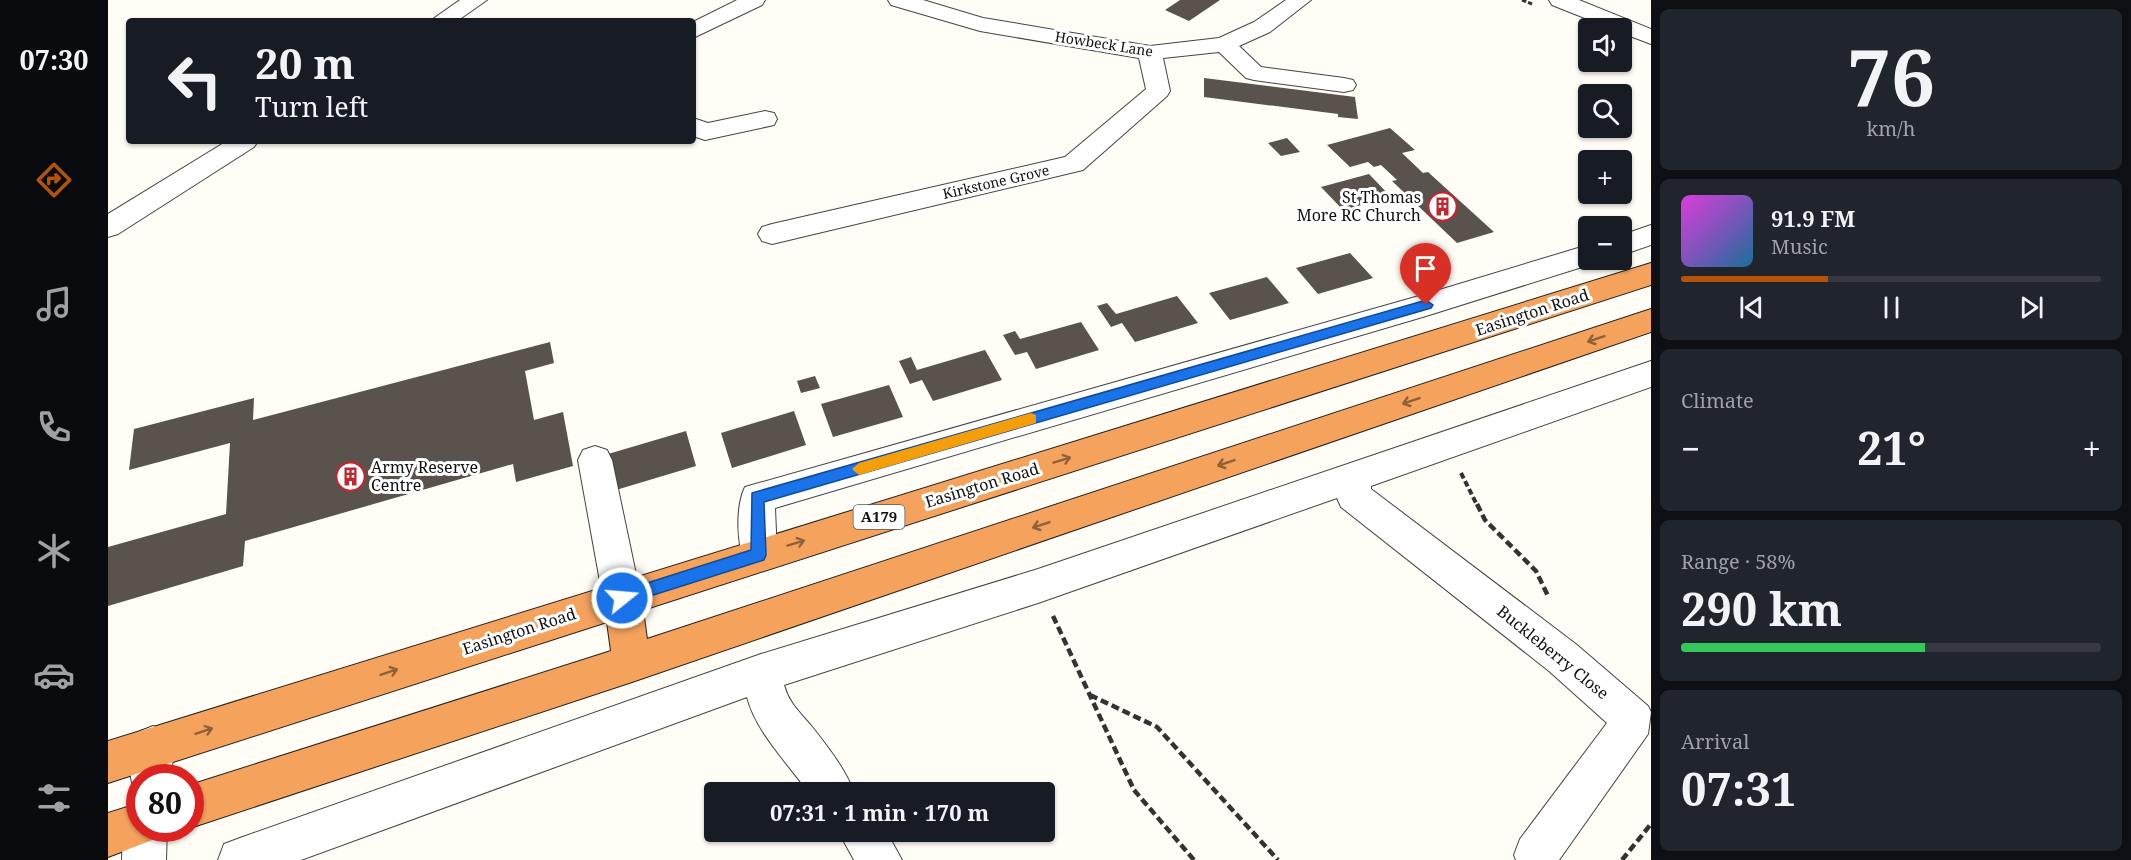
<!DOCTYPE html>
<meta charset="utf-8">
<style>
:root{--surface:#171b24;--page:#20242c;--text:#f1f3f6;--muted:#9ea1a6;--line:#363941;--accent:#b45309}
body{margin:0;font-family:"Noto Serif",serif;background:var(--page);color:var(--text);height:100vh;display:flex;flex-direction:column;font-size:22px;white-space:nowrap}
*{box-sizing:border-box;margin:0}
p{font-size:20px;color:var(--muted)}
.icon{flex:none;width:33px;height:33px;fill:none;stroke:currentColor;stroke-width:2;stroke-linecap:round;stroke-linejoin:round}
.map{position:relative;flex:1;overflow:hidden}
.panel{display:flex;flex-direction:column;gap:9px;padding:9px;background:#0d0f14;width:480px}
.panel>*{flex:none}
.hud{position:absolute;left:18px;top:18px;width:570px;height:126px;border-radius:6px;box-shadow:0 2px 4px #0004;background:#171b24;color:var(--text);overflow:hidden}
.fabs{position:absolute;left:1470px;top:18px;display:grid;gap:12px}
.fabs a{display:grid;place-items:center;width:54px;height:54px;border-radius:6px;background:var(--surface);box-shadow:0 2px 4px #0004;font-size:30px}
.speed{position:absolute;left:18px;top:764px;display:flex;gap:12px;font-size:30px;font-weight:700;text-align:center}
.speed>*{display:grid;place-content:center;width:78px;height:78px;border-radius:50%;background:var(--surface);box-shadow:0 2px 4px #0004;line-height:1}
.speed .limit{border:9px solid #d22;background:#fff;color:#111}
.pin{position:absolute;display:grid;place-items:center;width:51px;height:51px;color:#fff;margin:-62px -26px;border-radius:50% 50% 50% 0;rotate:-45deg;box-shadow:0 0 6px #0007}
.pin .icon{rotate:45deg}
.me{position:absolute;width:66px;margin:-33px;rotate:73deg;stroke-linejoin:round;filter:drop-shadow(0 0 4px #0008)}
.turn{display:flex;align-items:center;gap:21px;height:126px;padding:0 30px;font-size:27px}
.turn .icon{width:78px;height:78px;stroke-width:2.5}
.turn b{display:block;font-size:42px;line-height:51px}
.big{font-size:45px;font-weight:700;line-height:1.1}
.panel .widget{flex:1;display:flex;flex-direction:column;justify-content:center;gap:9px;min-width:0;padding:0 21px;border-radius:9px;background:var(--page)}
.panel .dial{align-items:center;gap:0}
.dial b{font-size:78px;line-height:1}
.song{display:flex;align-items:center;gap:18px}
.cover{width:72px;height:72px;border-radius:9px;background:linear-gradient(135deg,hsl(300 70% 55%),hsl(200 70% 35%))}
.played{height:6px;border-radius:3px;background:linear-gradient(90deg,var(--accent) 35%,var(--line) 35%)}
.keys{display:flex;justify-content:space-around;direction:ltr}
.heat{display:flex;justify-content:space-between;align-items:center;font-size:33px;direction:ltr}
.charge{height:9px;border-radius:4px;background:linear-gradient(90deg,#34c759 58%,var(--line) 0)}
.trip{position:absolute;left:596px;top:782px;width:351px;height:60px;border-radius:6px;background:var(--surface);box-shadow:0 2px 4px #0004;font-weight:700;line-height:60px;text-align:center}
main{display:flex;flex:1;min-height:0}
.tab-bar{display:flex;flex-direction:column;width:108px;justify-content:space-around;align-items:center;background:#090b0e;color:var(--muted)}
.tab-bar .icon{width:42px;height:42px}
.tab-bar .current{color:var(--accent)}
.tab-bar b{font-size:27px;color:var(--text)}
.map>svg:first-child{display:block}
</style>
<main>
<nav class="tab-bar">
<b>07:30</b>
<svg class="icon current" aria-label="directions" viewBox="0 0 24 24"><path d="M12 3l9 9-9 9-9-9zM9 14v-3h6M13 9l2 2-2 2"/></svg>
<svg class="icon" aria-label="music" viewBox="0 0 24 24"><path d="M9 18V5l10-2v13"/><circle cx="6" cy="18" r="3"/><circle cx="16" cy="16" r="3"/></svg>
<svg class="icon" aria-label="phone" viewBox="0 0 24 24"><path d="M5 4h4l2 5-3 2q2 4 5 5l2-3 5 2v4C11 20 4 13 5 4z"/></svg>
<svg class="icon" aria-label="climate" viewBox="0 0 24 24"><path d="M12 3v18M4 7l16 10M4 17L20 7"/></svg>
<svg class="icon" aria-label="car" viewBox="0 0 24 24"><path d="M5 17H2v-5l4-1 3-4h7l3 4 3 1v5h-3M9 17h6M6 11h13"/><circle cx="7" cy="17" r="2"/><circle cx="17" cy="17" r="2"/></svg>
<svg class="icon" aria-label="filters" viewBox="0 0 24 24"><path d="M4 7h16M4 17h16"/><circle cx="9" cy="7" r="2"/><circle cx="15" cy="17" r="2"/></svg>
</nav>
<div class="map">
<svg width="1543" height="860" viewBox="0 0 1543 860">
<rect width="100%" height="100%" fill="#fffdf5"/>
<path fill="#5a524d" d="M1072,0H1112L1081,21L1057,10Z
M1096,78L1247,97L1250,119L1230,117V114L1096,97Z
M1282,128L1307,150L1294,153L1315,173L1320,172L1386,232L1349,243L1284,181L1289,180L1273,165L1266,167L1260,162L1242,167L1219,145Z
M1179,138L1192,152L1173,156L1160,143Z
M1261,174L1283,197L1235,210L1213,187Z
M1242,253L1265,278L1210,294L1188,268Z
M1159,277L1181,303L1122,320L1101,293Z
M1069,296L1090,323L1027,342L1014,323L1003,327L989,306L999,303L1008,314Z
M973,322L991,350L928,369L919,352L907,355L895,335L907,331L912,339Z
M442,342L446,363L417,371L426,420L455,412L465,466L408,482L405,464L137,541L135,566L0,606V547L118,514L122,443L21,470L26,429L146,398L145,420Z
M877,350L894,380L825,401L814,380L802,384L791,361L803,357L809,370Z
M707,376L712,388L693,393L689,381Z
M781,385L795,417L725,437L713,404Z
M686,411L698,445L624,468L613,433Z
M578,431L588,466L508,490L500,454Z"/>
<g fill="none" stroke-linecap="round" stroke-linejoin="round">
<defs>
<path id="minor" d="M352,0H379L349,21H322Z
M629,0H657L654,5L585,38V22Z
M780,0H815L875,18L1042,46L1111,38L1146,22L1178,0H1203L1162,32L1131,46L1153,67L1236,78L1245,80L1248,85L1245,90L1236,92L1146,80L1138,78L1111,52L1055,58L1062,91L1059,96L975,170L664,244L654,241L650,234L654,227L664,224L957,157L1038,89L1031,58L872,31L783,5Z
M1441,0H1471L1543,29V44L1514,33V28H1502L1444,5Z
M657,111L666,113L669,119L666,125L597,140L585,136V118L600,123Z
M119,141H150L146,147L10,234L0,237V214Z
M1543,225V245L1514,255V235Z
M1480,245V260H1492L1490,262L1318,316L667,508L669,555L664,567L651,571L638,567C629,546 627,508 637,487L1318,294Z
M1543,361V387L1263,486V489L1469,645L1540,706L1543,712L1540,734L1451,860H1408L1406,855L1412,839L1499,723L1441,671L1233,507L1229,498L930,603L676,685C681,704 693,713 705,728C720,747 737,769 746,792H700C679,762 648,732 639,697L193,860H110L116,844L132,838L653,654L930,569Z
M487,446L499,450L504,460L533,598L527,610L514,616L501,610L495,598L470,460L475,450Z
M45,726L60,732L66,747L63,777H32V794L27,792C19,772 22,753 30,732Z
M32,809V828H59L58,860H14L15,828L22,813Z
M730,831H778L794,860H746Z"/>
<path id="highway" d="M1543,263V285L535,610L539,639L1543,309V332L524,682L82,828H81L82,785L503,651L499,622L0,783V741Z
M32,803V828H52L47,839L0,857V813Z"/>
</defs>
<use href="#minor" stroke="#444" stroke-width="2"/>
<use href="#highway" stroke="#222" stroke-width="2"/>
<path stroke="#333" stroke-width="3" stroke-dasharray="4.5 2" stroke-linecap="butt" d="M1414,0L1424,4"/>
<path stroke="#333" stroke-width="4" stroke-dasharray="6 3" stroke-linecap="butt" d="M1353,473L1369,505"/>
<path stroke="#333" stroke-width="4.5" stroke-dasharray="8 4" stroke-linecap="butt" d="M1369,504L1377,520L1428,571L1441,598
M945,616L1026,790L1086,860
M982,695L1049,727L1170,860
M1514,860L1543,824"/>
<use href="#minor" fill="#fff" fill-rule="evenodd"/>
<use href="#highway" fill="#f5a25d" fill-rule="evenodd"/>
</g>
<defs><path id="oneway-shaft" d="M-6 0H5M1.5-3L5.5 0L1.5 3" fill="none" stroke-width="1.6" stroke-linecap="round" stroke-linejoin="round" transform="scale(1.5)"/></defs>
<g stroke="#8e613b">
<use href="#oneway-shaft" transform="translate(1488 339) rotate(161)"/>
<use href="#oneway-shaft" transform="translate(1303 401) rotate(161)"/>
<use href="#oneway-shaft" transform="translate(954 460) rotate(-17)"/>
<use href="#oneway-shaft" transform="translate(1118 463) rotate(161)"/>
<use href="#oneway-shaft" transform="translate(933 525) rotate(161)"/>
<use href="#oneway-shaft" transform="translate(688 543) rotate(-17)"/>
<use href="#oneway-shaft" transform="translate(281 672) rotate(-18)"/>
<use href="#oneway-shaft" transform="translate(96 731) rotate(-18)"/>
</g>
<path fill="#1a73e8" stroke="#114b97" stroke-width="1.5" d="M1318,300L1325,305L1323,308L656,502L658,555L656,560L514,605L508,603L506,598L508,593L514,591L643,550L644,493Z"/>
<path fill="#f59e0b" d="M923,413L928,415V423L751,475L744,469L751,463Z"/>
<defs>
<symbol id="building-ring" viewBox="-11 -11 22 22"><circle r="9.5" fill="#fff" stroke="#c4262e" stroke-width="1.5"/><path d="M-4-6H4V6H1V3H-1V6H-4ZM-2.5-4.3h1.7v1.8h-1.7ZM.8-4.3h1.7v1.8H.8ZM-2.5-1h1.7V.8h-1.7ZM.8-1h1.7V.8H.8Z" fill="#c4262e"/></symbol>
</defs>
<g fill-rule="evenodd">
<use href="#building-ring" x="1318" y="190" width="33" height="33"/>
<use href="#building-ring" x="226" y="460" width="33" height="33"/>
</g>
<g text-anchor="middle" stroke-width="6" stroke-linejoin="round" paint-order="stroke">
<g font-size="14" fill="#111" stroke="#fff">
<text transform="translate(996 44) rotate(9)" y="5">Howbeck Lane</text>
<text transform="translate(888 182) rotate(-13)" y="5">Kirkstone Grove</text>
</g>
<rect fill="#fff" stroke="#585858" stroke-width="1.5" x="745.5" y="505" width="51" height="24" rx="4.5"/>
<g font-size="15" font-weight="bold" fill="#111">
<text x="771" y="522">A179</text>
</g>
<g font-size="16" fill="#111" stroke="#fff" text-anchor="end">
<text x="1313" y="203">St Thomas<tspan x="1313" dy="18">More RC Church</tspan></text>
<text x="263" y="473" text-anchor="start">Army Reserve<tspan x="263" dy="18">Centre</tspan></text>
</g>
<g font-size="16" fill="#111" stroke="#fff">
<text transform="translate(1424 312) rotate(-18)" y="6">Easington Road</text>
<text transform="translate(874 485) rotate(-17)" y="6">Easington Road</text>
<text transform="translate(411 631) rotate(-18)" y="6">Easington Road</text>
<text transform="translate(1445 652) rotate(39)" y="6">Buckleberry Close</text>
</g>
</g>
</svg>
<div class="fabs">
<a><svg class="icon" aria-label="sound" viewBox="0 0 24 24"><path d="M4 9h4l5-4v14l-5-4H4zM17 9q2 3 0 6"/></svg></a>
<a><svg class="icon" aria-label="search" viewBox="0 0 24 24"><circle cx="10" cy="10" r="6"/><path d="M15 15l6 6"/></svg></a>
<a>+</a>
<a>−</a>
</div>
<div class="speed"><div class="limit">80</div></div>
<div class="pin" style="left:1318px;top:305px;background:#d93025"><svg class="icon" aria-label="arrive" viewBox="0 0 24 24"><path d="M6 21V4h12l-3 4 3 4H6"/></svg></div>
<svg class="me" style="left:514px;top:598px" viewBox="-20 -20 40 40"><circle r="17" fill="#1a73e8" stroke="#fff" stroke-width="3"/><path d="M0-11L8 9 0 5-8 9z" fill="#fff"/></svg>
<div class="trip">07:31 · 1 min · 170 m</div>
<div class="hud">
<div class="turn"><svg class="icon" aria-label="left" viewBox="0 0 24 24"><path d="M17 20v-9H6M10 6l-5 5 5 5"/></svg><div><b>20 m</b>Turn left</div></div>
</div>
</div>
<section class="panel">
<div class="widget dial"><b>76</b><p>km/h</p></div>
<div class="widget">
<div class="song"><i class="cover"></i><div><b>91.9 FM</b><p>Music</p></div></div>
<div class="played"></div>
<div class="keys"><svg class="icon" aria-label="previous" viewBox="0 0 24 24"><path d="M18 5L8 12l10 7zM5 5v14"/></svg><svg class="icon" aria-label="pause" viewBox="0 0 24 24"><path d="M8 5v14M16 5v14"/></svg><svg class="icon" aria-label="next" viewBox="0 0 24 24"><path d="M6 5l10 7-10 7zM19 5v14"/></svg></div>
</div>
<div class="widget"><p>Climate</p>
<div class="heat"><a>−</a><b class="big">21°</b><a>+</a></div>
</div>
<div class="widget"><p>Range · 58%</p><b class="big">290 km</b><div class="charge"></div></div>
<div class="widget"><p>Arrival</p><b class="big">07:31</b></div>
</section>
</main>
